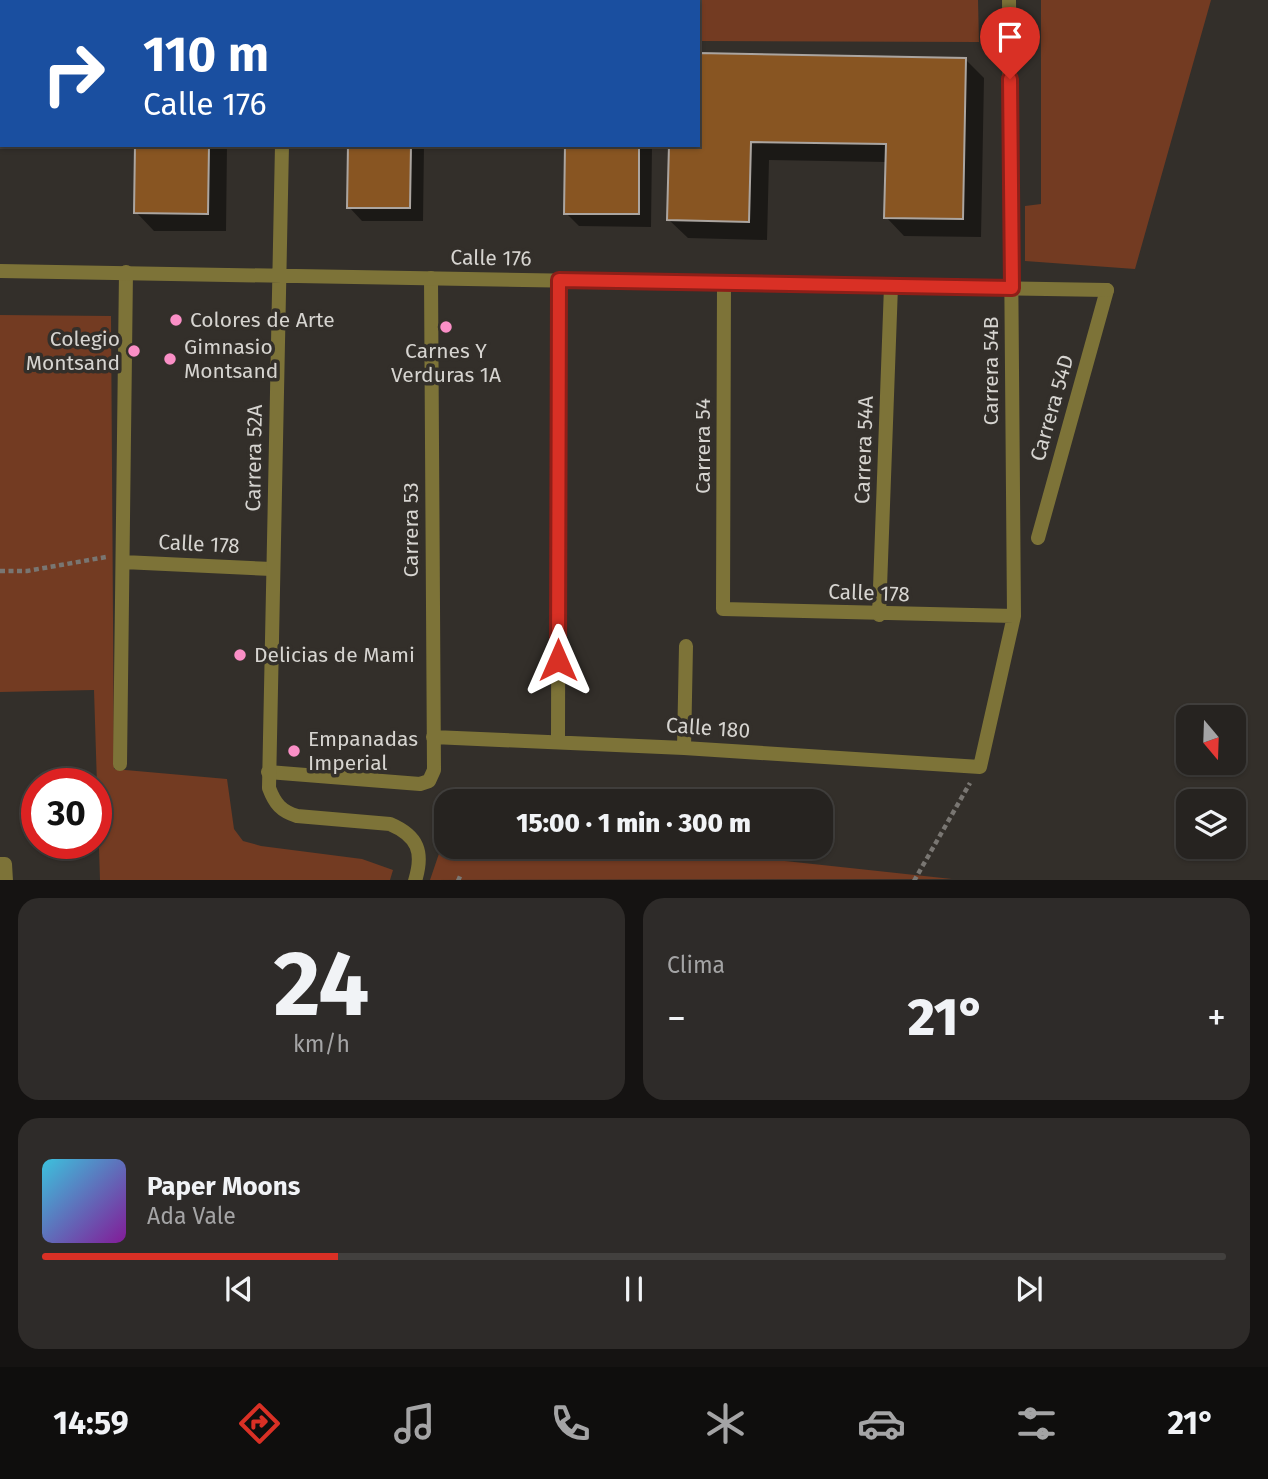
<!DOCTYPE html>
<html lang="es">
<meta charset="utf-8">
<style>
:root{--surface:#262320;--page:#2e2b29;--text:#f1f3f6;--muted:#a4a4a5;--line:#42403e;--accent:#d93025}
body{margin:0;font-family:"Fira Sans",sans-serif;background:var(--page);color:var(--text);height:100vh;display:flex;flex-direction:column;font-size:26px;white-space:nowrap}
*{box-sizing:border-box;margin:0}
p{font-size:23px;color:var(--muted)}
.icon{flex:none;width:38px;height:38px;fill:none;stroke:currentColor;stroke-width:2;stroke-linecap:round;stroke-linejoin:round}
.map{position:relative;height:880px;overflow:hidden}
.sheet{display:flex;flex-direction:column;gap:18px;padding:18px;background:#151312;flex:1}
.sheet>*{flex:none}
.guide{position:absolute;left:0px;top:0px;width:700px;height:147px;box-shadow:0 2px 5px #0004,0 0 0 2px var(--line);background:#1a4fa0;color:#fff;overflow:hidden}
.needle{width:46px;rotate:161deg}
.tools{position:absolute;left:1176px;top:705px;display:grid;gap:14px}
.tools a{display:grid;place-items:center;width:70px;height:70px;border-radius:14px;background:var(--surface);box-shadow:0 2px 5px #0004,0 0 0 2px var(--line);font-size:35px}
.speed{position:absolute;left:21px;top:768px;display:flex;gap:14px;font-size:35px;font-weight:700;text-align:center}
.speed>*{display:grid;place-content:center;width:91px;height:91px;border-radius:50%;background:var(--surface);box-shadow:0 2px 5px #0004,0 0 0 2px var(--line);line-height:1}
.speed .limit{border:10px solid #d22;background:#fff;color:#111}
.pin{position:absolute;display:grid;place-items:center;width:60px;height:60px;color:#fff;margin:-72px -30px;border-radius:50% 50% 50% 0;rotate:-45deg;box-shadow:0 0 7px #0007}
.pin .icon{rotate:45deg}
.me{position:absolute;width:77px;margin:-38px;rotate:0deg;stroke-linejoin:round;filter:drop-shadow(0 0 5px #0008)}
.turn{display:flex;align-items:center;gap:24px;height:147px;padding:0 28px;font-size:32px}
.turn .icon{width:91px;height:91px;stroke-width:2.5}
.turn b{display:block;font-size:49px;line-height:60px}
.big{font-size:52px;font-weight:800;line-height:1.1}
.sheet .widget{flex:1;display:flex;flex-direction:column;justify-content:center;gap:10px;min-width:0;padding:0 24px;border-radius:21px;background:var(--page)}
.sheet .dial{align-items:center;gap:0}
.dial b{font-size:91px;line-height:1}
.song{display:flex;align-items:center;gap:21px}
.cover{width:84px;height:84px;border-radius:10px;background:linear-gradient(135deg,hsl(190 70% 55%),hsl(290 70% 35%))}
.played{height:7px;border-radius:4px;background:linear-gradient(90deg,var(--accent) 25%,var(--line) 25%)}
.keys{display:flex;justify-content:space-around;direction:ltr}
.heat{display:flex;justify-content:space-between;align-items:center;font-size:38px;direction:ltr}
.sheet .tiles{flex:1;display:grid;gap:18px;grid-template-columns:1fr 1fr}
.widget:last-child{grid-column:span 2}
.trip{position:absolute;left:434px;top:789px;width:399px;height:70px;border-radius:21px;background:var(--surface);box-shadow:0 2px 5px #0004,0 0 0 2px var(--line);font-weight:800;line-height:70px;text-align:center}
.tabs{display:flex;height:112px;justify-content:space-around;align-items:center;background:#0f0e0d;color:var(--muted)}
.tabs .icon{width:49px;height:49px}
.tabs .on{color:var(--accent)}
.tabs b{font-size:32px;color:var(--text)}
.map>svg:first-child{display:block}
</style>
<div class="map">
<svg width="1268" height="881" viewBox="0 0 1268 881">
<rect width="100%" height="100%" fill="#332f2a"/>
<path fill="#733b22" d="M0,0H242L2,2V38Z
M331,0H978L979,42L698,41V2H331Z
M1041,0H1211L1135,269L1025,261V206L1041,204Z
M0,315L111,316L114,769L227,779L234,829L243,841L261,846L362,859L393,870L390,880H100L94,690L0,692Z
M446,833V847H656L952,879L430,880Z"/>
<path fill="#0007" d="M0,57H2V143H0Z
M966,60L984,78L981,237L904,236L886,217L887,162L769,160L767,240L688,238L669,220L698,145Z
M136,145H227L226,231H154L136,212Z
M349,145H424L423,221H362L349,207Z
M567,145H652L651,227L579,226L566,213Z"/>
<path fill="#852" stroke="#aba5a0" stroke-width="2" d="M698,53L966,58L963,219L884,218L886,144L751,142L749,222L667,220L669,145H698Z
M0,55H2V125H0Z
M135,145H209L208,214L134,213Z
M348,145H411L410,208H347Z
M565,145H639V214H564Z"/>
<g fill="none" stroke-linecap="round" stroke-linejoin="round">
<path stroke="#797672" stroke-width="4.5" stroke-dasharray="5 3.5" stroke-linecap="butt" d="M0,571H27L106,557
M458,881L461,874
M914,881L970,783"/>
<path stroke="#7d7338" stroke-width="14" d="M724,283L723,609L1014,616
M1038,538L1107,290
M123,562L272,569
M879,615L891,286
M433,737L684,748L980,767L1014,616L1009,0
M558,741L559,280
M684,748L686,646
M120,764L126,272
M268,772L420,784L429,781L434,770L431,278
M0,864H5L6,881"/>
<path stroke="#7d7338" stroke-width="14" d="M286,2V0
M282,145L269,788C275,804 281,811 297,816L390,824C418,836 424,852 415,881
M0,271L1107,290"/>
</g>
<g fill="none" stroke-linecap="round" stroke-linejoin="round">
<defs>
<path id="route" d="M558,660L559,280L1012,288L1010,79"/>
</defs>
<use href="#route" stroke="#8d1f18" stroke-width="18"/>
<use href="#route" stroke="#d93025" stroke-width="12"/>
</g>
<g fill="#fa8fc6" stroke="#332f2a" stroke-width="2.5">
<circle cx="176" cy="320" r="7"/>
<circle cx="446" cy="327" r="7"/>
<circle cx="134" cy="351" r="7"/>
<circle cx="170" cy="359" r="7"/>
<circle cx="240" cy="655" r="7"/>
<circle cx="294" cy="751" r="7"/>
</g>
<g text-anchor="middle" stroke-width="7" stroke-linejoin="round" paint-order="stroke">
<g font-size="21" fill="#d6d4d0" stroke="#332f2a">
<text transform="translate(491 258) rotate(1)" y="7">Calle 176</text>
<text transform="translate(991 371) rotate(-90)" y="7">Carrera 54B</text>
<text transform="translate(1052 408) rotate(-74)" y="7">Carrera 54D</text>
<text transform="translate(703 446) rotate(-90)" y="7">Carrera 54</text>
<text transform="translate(864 450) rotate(-88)" y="7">Carrera 54A</text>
<text transform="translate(254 458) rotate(-89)" y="7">Carrera 52A</text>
<text transform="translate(411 530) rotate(-90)" y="7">Carrera 53</text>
<text transform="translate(199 544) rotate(3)" y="7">Calle 178</text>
<text transform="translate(869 593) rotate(2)" y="7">Calle 178</text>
<text transform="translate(708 728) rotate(4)" y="7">Calle 180</text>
</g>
<g font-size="21" fill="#d6d4d0" stroke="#332f2a" text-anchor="start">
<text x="190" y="327">Colores de Arte</text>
<text x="120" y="346" text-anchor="end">Colegio<tspan x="120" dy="24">Montsand</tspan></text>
<text x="184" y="354">Gimnasio<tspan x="184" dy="24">Montsand</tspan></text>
<text x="446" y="358" text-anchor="middle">Carnes Y<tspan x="446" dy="24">Verduras 1A</tspan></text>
<text x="254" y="662">Delicias de Mami</text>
<text x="308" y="746">Empanadas<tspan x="308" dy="24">Imperial</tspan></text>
</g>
</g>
</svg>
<div class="tools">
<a><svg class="needle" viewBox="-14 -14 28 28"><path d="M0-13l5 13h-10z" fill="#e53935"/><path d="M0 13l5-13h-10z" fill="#a4a4a5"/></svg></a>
<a><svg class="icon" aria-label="layers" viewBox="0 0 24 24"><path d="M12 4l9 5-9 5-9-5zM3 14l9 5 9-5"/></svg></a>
</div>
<div class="speed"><div class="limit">30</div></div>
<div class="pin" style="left:1010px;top:79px;background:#d93025"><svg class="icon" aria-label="arrive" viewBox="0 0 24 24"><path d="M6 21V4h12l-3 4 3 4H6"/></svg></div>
<svg class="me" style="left:558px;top:660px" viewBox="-20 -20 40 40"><path d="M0-17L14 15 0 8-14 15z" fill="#d93025" stroke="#fff" stroke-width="4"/></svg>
<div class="trip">15:00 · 1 min · 300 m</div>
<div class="guide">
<div class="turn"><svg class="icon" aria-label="right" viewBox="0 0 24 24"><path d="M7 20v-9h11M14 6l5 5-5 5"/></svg><div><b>110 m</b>Calle 176</div></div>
</div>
</div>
<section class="sheet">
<div class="tiles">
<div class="widget dial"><b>24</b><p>km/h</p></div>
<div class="widget"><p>Clima</p>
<div class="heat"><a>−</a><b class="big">21°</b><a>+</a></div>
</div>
<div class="widget">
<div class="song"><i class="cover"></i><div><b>Paper Moons</b><p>Ada Vale</p></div></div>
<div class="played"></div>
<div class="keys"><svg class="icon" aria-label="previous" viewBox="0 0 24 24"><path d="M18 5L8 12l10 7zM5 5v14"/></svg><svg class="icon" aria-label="pause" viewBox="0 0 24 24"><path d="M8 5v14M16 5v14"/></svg><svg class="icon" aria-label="next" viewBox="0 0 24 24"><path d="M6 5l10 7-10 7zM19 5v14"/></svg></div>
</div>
</div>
</section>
<nav class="tabs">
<b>14:59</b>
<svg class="icon on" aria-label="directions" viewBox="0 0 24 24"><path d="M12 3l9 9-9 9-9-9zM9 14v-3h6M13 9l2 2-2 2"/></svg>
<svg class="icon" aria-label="music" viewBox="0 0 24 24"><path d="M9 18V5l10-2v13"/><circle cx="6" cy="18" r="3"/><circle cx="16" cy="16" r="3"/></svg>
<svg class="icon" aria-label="phone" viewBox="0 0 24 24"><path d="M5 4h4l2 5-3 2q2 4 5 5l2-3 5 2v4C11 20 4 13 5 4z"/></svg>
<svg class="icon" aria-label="climate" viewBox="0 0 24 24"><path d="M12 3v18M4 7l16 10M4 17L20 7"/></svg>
<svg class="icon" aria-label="car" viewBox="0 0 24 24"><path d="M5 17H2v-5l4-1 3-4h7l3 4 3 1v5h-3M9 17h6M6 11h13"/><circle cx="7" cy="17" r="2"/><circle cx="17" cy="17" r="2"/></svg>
<svg class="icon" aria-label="filters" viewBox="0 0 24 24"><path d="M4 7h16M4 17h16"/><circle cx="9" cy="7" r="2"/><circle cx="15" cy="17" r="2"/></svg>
<b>21°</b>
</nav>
